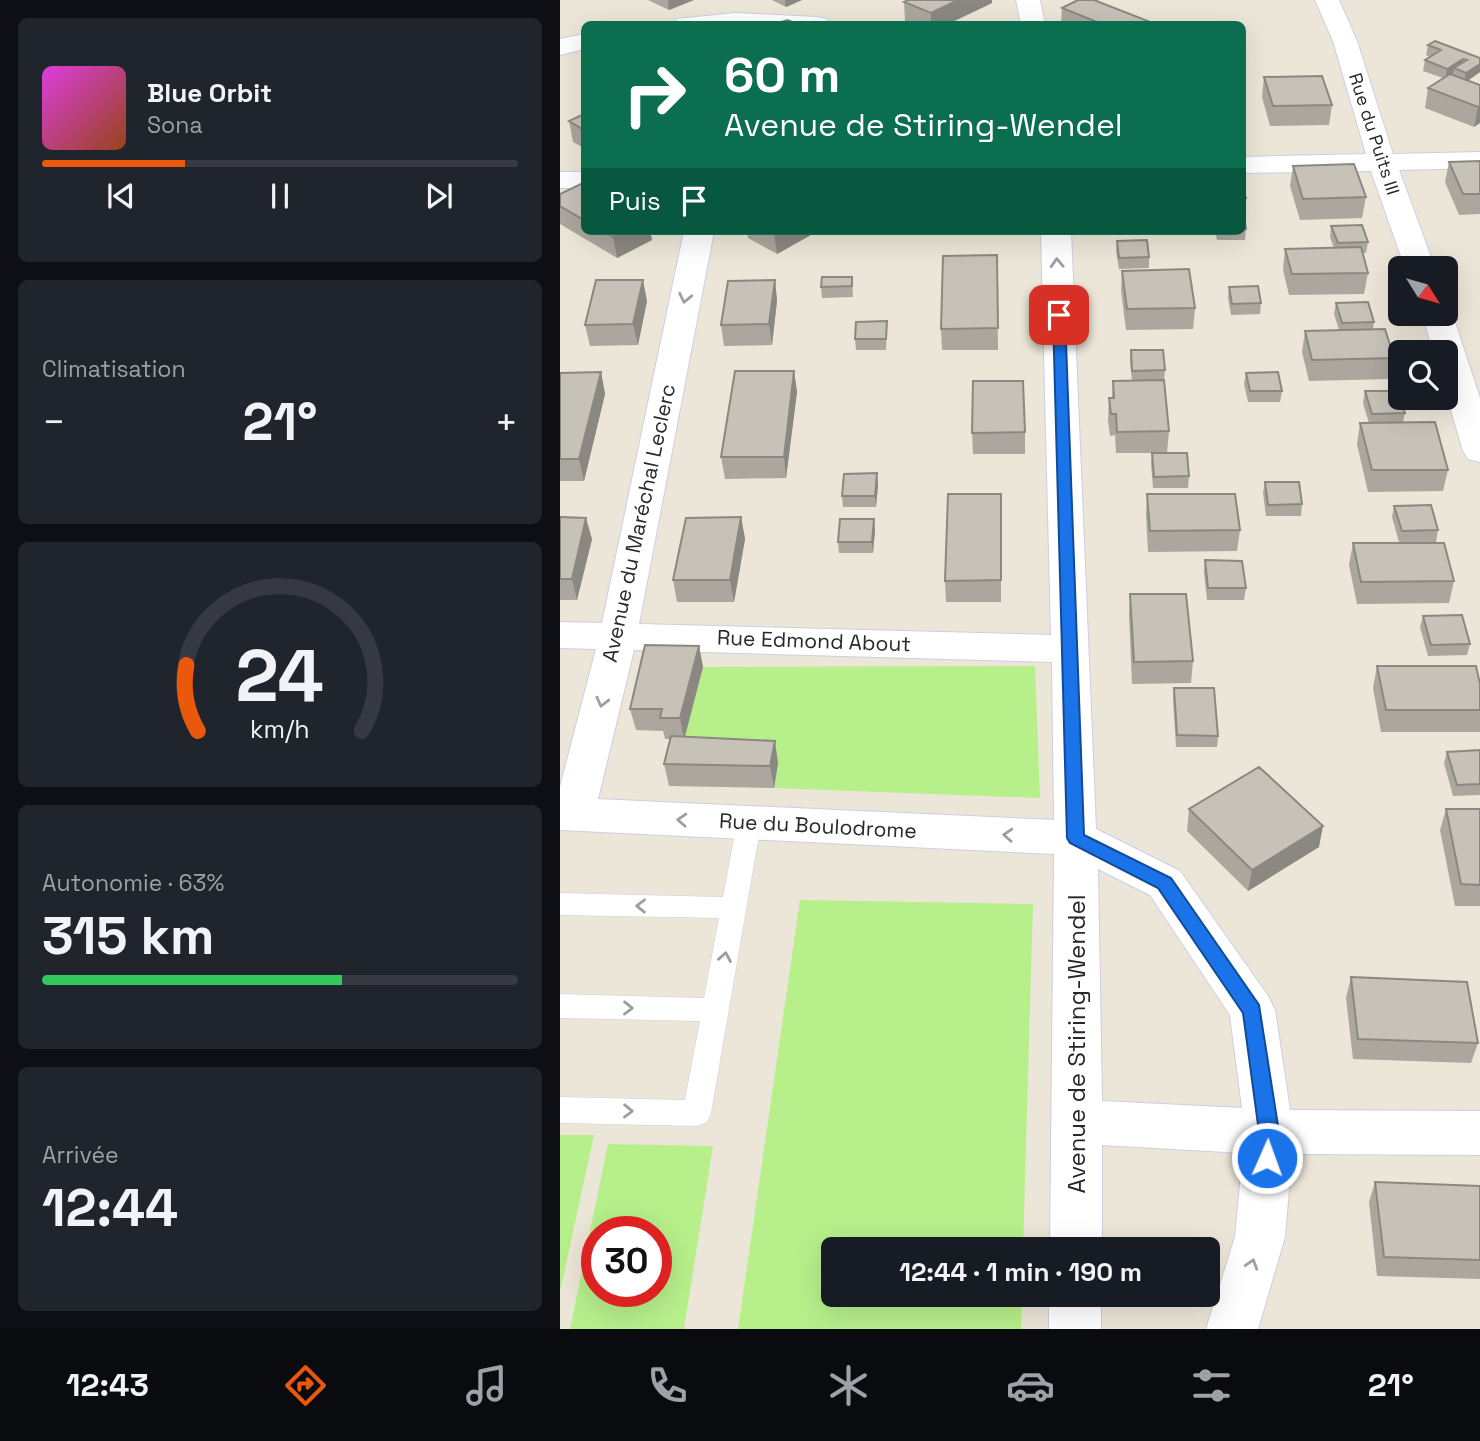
<!DOCTYPE html>
<html lang="fr">
<meta charset="utf-8">
<style>
:root{--surface:#171b24;--page:#20242c;--text:#f1f3f6;--muted:#9ea1a6;--line:#363941;--accent:#ea580c}
body{margin:0;font-family:"Space Grotesk",sans-serif;background:var(--page);color:var(--text);height:100vh;display:flex;flex-direction:column;font-size:26px;white-space:nowrap}
*{box-sizing:border-box;margin:0}
p{font-size:23px;color:var(--muted)}
.icon{flex:none;width:38px;height:38px;fill:none;stroke:currentColor;stroke-width:2;stroke-linecap:round;stroke-linejoin:round}
.map{position:relative;flex:1;overflow:hidden}
.side{display:flex;flex-direction:column;gap:18px;padding:18px;background:#0d0f14;width:560px}
.side>*{flex:none}
.banner{position:absolute;left:21px;top:21px;width:665px;height:214px;border-radius:10px;box-shadow:0 7px 28px #0002;background:#0b6e4f;color:#fff;overflow:hidden}
.needle{width:46px;rotate:127deg}
.controls{position:absolute;left:828px;top:256px;display:grid;gap:14px}
.controls a{display:grid;place-items:center;width:70px;height:70px;border-radius:10px;background:var(--surface);box-shadow:0 7px 28px #0002;font-size:35px}
.speed{position:absolute;left:21px;top:1216px;display:flex;gap:14px;font-size:35px;font-weight:700;text-align:center}
.speed>*{display:grid;place-content:center;width:91px;height:91px;border-radius:50%;background:var(--surface);box-shadow:0 7px 28px #0002;line-height:1}
.speed .limit{border:10px solid #d22;background:#fff;color:#111}
.pin{position:absolute;display:grid;place-items:center;width:60px;height:60px;color:#fff;margin:-30px;border-radius:14px;box-shadow:0 4px 10px #0006}
.me{position:absolute;width:77px;margin:-38px;rotate:2deg;stroke-linejoin:round;filter:drop-shadow(0 0 5px #0008)}
.turn{display:flex;align-items:center;gap:24px;height:147px;padding:0 28px;font-size:32px}
.turn .icon{width:91px;height:91px;stroke-width:2.5}
.turn b{display:block;font-size:49px;line-height:60px}
.then{display:flex;align-items:center;height:66px;padding:0 28px;background:#0003;gap:14px;font-size:26px}
.big{font-size:52px;font-weight:800;line-height:1.1}
.side .card{flex:1;display:flex;flex-direction:column;justify-content:center;gap:10px;min-width:0;padding:0 24px;border-radius:10px;background:var(--page)}
.side .dial{align-items:center;gap:0}
.dial svg{height:182px;overflow:visible;fill:none;stroke:var(--line);stroke-width:7;stroke-linecap:round;text-anchor:middle}
.dial text{fill:var(--text);stroke:none}
.song{display:flex;align-items:center;gap:21px}
.cover{width:84px;height:84px;border-radius:10px;background:linear-gradient(135deg,hsl(300 70% 55%),hsl(20 70% 35%))}
.played{height:7px;border-radius:4px;background:linear-gradient(90deg,var(--accent) 30%,var(--line) 30%)}
.keys{display:flex;justify-content:space-around;direction:ltr}
.heat{display:flex;justify-content:space-between;align-items:center;font-size:38px;direction:ltr}
.charge{height:10px;border-radius:5px;background:linear-gradient(90deg,#34c759 63%,var(--line) 0)}
.trip{position:absolute;left:261px;top:1237px;width:399px;height:70px;border-radius:10px;background:var(--surface);box-shadow:0 7px 28px #0002;font-weight:800;line-height:70px;text-align:center}
.tabs{display:flex;height:112px;justify-content:space-around;align-items:center;background:#090b0e;color:var(--muted)}
.tabs .icon{width:49px;height:49px}
.tabs .current{color:var(--accent)}
.tabs b{font-size:32px;color:var(--text)}
main{display:flex;flex:1;min-height:0}
.map>svg:first-child{display:block}
</style>
<main>
<section class="side">
<div class="card">
<div class="song"><i class="cover"></i><div><b>Blue Orbit</b><p>Sona</p></div></div>
<div class="played"></div>
<div class="keys"><svg class="icon" aria-label="previous" viewBox="0 0 24 24"><path d="M18 5L8 12l10 7zM5 5v14"/></svg><svg class="icon" aria-label="pause" viewBox="0 0 24 24"><path d="M8 5v14M16 5v14"/></svg><svg class="icon" aria-label="next" viewBox="0 0 24 24"><path d="M6 5l10 7-10 7zM19 5v14"/></svg></div>
</div>
<div class="card"><p>Climatisation</p>
<div class="heat"><a>−</a><b class="big">21°</b><a>+</a></div>
</div>
<div class="card dial"><svg viewBox="0 0 100 80">
<path d="M14 69A42 42 0 1 1 86 69"/>
<path d="M14 69A42 42 0 0 1 9 40" stroke="#ea580c"/>
<text x="50" y="56" font-size="32" font-weight="700">24</text>
<text x="50" y="72" font-size="11">km/h</text>
</svg></div>
<div class="card"><p>Autonomie · 63%</p><b class="big">315 km</b><div class="charge"></div></div>
<div class="card"><p>Arrivée</p><b class="big">12:44</b></div>
</section>
<div class="map">
<svg width="920" height="1329" viewBox="0 0 920 1329">
<rect width="100%" height="100%" fill="#ece6d8"/>
<path fill="#b7ef8b" fill-rule="evenodd" d="M475,666L480,798L214,788L218,763L124,739L143,667Z
M240,900L473,904L463,1249L273,1250V1295H462L461,1329H178Z
M0,1135H34L0,1292Z
M48,1144L153,1146L124,1329H10ZM37,1232H96V1292H37Z"/>
<g fill="none" stroke-linecap="round" stroke-linejoin="round">
<defs>
<path id="lane" d="M189,813L198,816L201,823L151,1113L147,1122L137,1126L0,1123V1097L125,1100L140,1021L0,1018V994L144,998L159,918L0,915V893L163,897L177,823L180,816Z"/>
<path id="street" d="M456,0H480L485,24H461Z
M755,0H779L797,41L833,154L920,152V168L839,170L875,268H845L811,171L682,173V157L806,154L773,41Z
M175,13L257,17L266,19L269,24H114L117,19Z
M24,34V49L0,55V39Z
M0,172H24V188H0Z
M124,231H154L79,624L491,635L481,231H511L536,829L620,871L708,996L715,1010L730,1110L920,1111V1155L732,1154L725,1237L698,1329H646L675,1237L683,1153L542,1145V1250H490L494,854L0,830V787L36,649L0,648V622L42,623ZM74,650L492,662L494,820L38,799ZM538,869L590,895L670,1015L682,1108L542,1101Z
M886,306L892,313L920,398V462L908,459L903,451L886,393V352H873L862,313H886Z
M489,1295H541V1329H489Z"/>
</defs>
<use href="#lane" stroke="#cdcee2" stroke-width="1"/>
<use href="#street" stroke="#cdcee2" stroke-width="2"/>
<use href="#lane" fill="#fff" fill-rule="evenodd"/>
<use href="#street" fill="#fff" fill-rule="evenodd"/>
</g>
<path fill="#aba79e" d="M88,0H134L109,10Z
M212,0H242L226,7Z
M348,0H432V3L388,24H353L345,21L344,2Z
M502,8L593,24H501Z
M868,45L920,58V72L908,81L920,85V123L914,127L865,108L868,88L883,78L863,71L865,60L870,57L866,55Z
M704,77L772,105L769,125L710,126L702,97Z
M24,114V148L13,142L9,121Z
M920,161V214L899,215L885,182L889,162Z
M733,166L806,197L802,218L740,220L730,186Z
M24,183V231H90L92,240L57,258L0,224V194Z
M682,187L686,198L685,209H682Z
M682,213L686,229L685,240H657L655,231H682Z
M771,226L808,242L806,253H802L808,273L804,294L729,295L723,270L725,249L774,248L770,237Z
M187,231H258L217,254L188,238Z
M557,241L589,257V268L559,269L556,251Z
M437,255L438,350H382L381,329Z
M562,271L635,308L633,329L566,330L561,291Z
M292,277L293,297L262,298L261,287Z
M215,280L217,301L212,345L164,346L161,325Z
M669,287L701,303L700,314L671,315L668,298Z
M87,301L78,345L30,346L25,325Z
M776,303L814,322L813,329L834,358L830,379L749,381L742,352L745,331L779,330L774,314Z
M327,321L326,350H296L295,339Z
M571,350L605,370L604,381L609,431L607,453H556L555,435L550,436L548,420L549,398H552L553,381H572L570,361Z
M234,371L237,392L226,478L165,479L161,457Z
M41,372L45,394L24,481H0V373Z
M686,373L722,391L720,402H688L684,384Z
M805,391L845,413L843,422L888,470L883,491L808,492L797,444L800,423H809L803,403Z
M465,432V454H413L412,433Z
M592,453L629,476L628,488H593L591,464Z
M317,473L318,485L316,507H283L282,496Z
M705,482L742,504L741,516H706L703,493Z
M441,494V602H386L385,581Z
M587,494L680,530L677,551L588,552L586,516Z
M834,506L878,530L876,542H839L832,517Z
M0,517L32,539L17,600H0Z
M181,517L185,539L174,602H117L113,580Z
M315,530L313,553H279L278,542Z
M793,543L894,581L889,603L797,604L789,565Z
M645,560L686,588L684,600H647L644,572Z
M570,594L633,661L631,683L572,684L569,616Z
M863,616L910,644L907,655L868,656L860,627Z
M139,646L143,667L125,737L218,763L214,788L109,786L104,764L111,739H105L103,731L76,730L70,709Z
M817,666L920,684V732H821L813,688Z
M614,688L658,736L657,747H616L613,699Z
M920,750V795L893,796L884,763L887,752Z
M629,809L759,847L688,891L627,831Z
M886,809H920V906H895L880,830Z
M791,977L918,1043L911,1063L793,1059L786,998Z
M815,1182L920,1186V1279L817,1276L809,1202Z"/>
<path fill="#8b8881" d="M108,0H134L109,10Z
M225,0H242L226,7Z
M398,0H432V3L388,24H371V13Z
M903,59L901,69L894,68L893,74L885,79L887,69Z
M920,64V72L904,83L906,73Z
M920,106V123L914,127L918,107Z
M65,231H90L92,240L57,258L53,237Z
M219,231H258L217,254L214,233Z
M83,280L87,301L78,345L73,324Z
M215,280L217,301L212,345L209,324Z
M234,371L237,392L226,478L224,457Z
M41,372L45,394L24,481L19,459Z
M317,473L318,485L316,507L315,496Z
M181,517L185,539L174,602L170,580Z
M26,518L32,539L17,600L12,579Z
M314,519L315,530L313,553L312,542Z
M139,646L143,667L124,739L120,718Z
M215,741L218,763L214,788L210,766Z
M763,826L759,847L688,891L692,870Z"/>
<path fill="#c7c2b8" stroke="#8b8881" stroke-width="2" d="M348,0H398L371,13L344,2Z
M518,0H534L593,23L591,24H542L502,8Z
M227,20L238,24H216Z
M875,41L920,58V64L906,73L894,68L907,60L903,59L887,69L865,60L881,50L868,45Z
M890,74L920,85V106L918,107L868,88Z
M762,76L772,105L713,106L704,77Z
M24,114V130L9,121Z
M920,161V194H903L889,162Z
M794,164L806,197L743,199L733,166Z
M23,183H24V220L0,206V194Z
M682,187L686,198H682Z
M682,213H683L686,229H682Z
M802,225L808,242L778,243L771,226Z
M43,231H65L53,237Z
M587,240L589,257L559,258L557,241Z
M801,247L808,273L732,274L725,249Z
M437,255L438,328L381,329L383,256Z
M629,269L635,308L567,309L562,271Z
M262,277H292V286L261,287Z
M36,280H83L73,324L25,325Z
M215,280L209,324L161,325L168,281Z
M698,286L701,303L672,304L669,287Z
M808,302L814,322L782,323L776,303Z
M327,321L326,339H295L296,322Z
M825,329L834,358L752,360L745,331Z
M571,350H603L605,370L572,371Z
M175,371H234L224,457H161Z
M41,372L19,459H0V373Z
M718,372L722,391H690L686,373Z
M604,380L609,431L557,432L556,414H551L549,398H554L553,381Z
M413,381H463L465,432L412,433Z
M805,391H838L845,413L812,414Z
M875,422L888,470H812L800,423Z
M592,453H627L629,476L594,477Z
M317,473L315,496H282L284,474Z
M705,482H739L742,504L708,505Z
M388,494H441V580L385,581Z
M587,494H675L680,530L590,531Z
M871,505L878,530L842,531L834,506Z
M0,517L26,518L12,579H0Z
M181,517L170,580H113L126,518Z
M280,519H314L312,542H278Z
M793,543H884L894,581L801,582Z
M645,560L682,561L686,588H648Z
M570,594H626L633,661L574,662Z
M902,615L910,644L871,645L863,616Z
M85,645L139,646L120,718H100L102,709H70Z
M817,666H916L920,684V710H826Z
M614,688H654L658,736L617,735Z
M111,736L215,741L210,766L104,764Z
M920,750V784L897,785L887,752Z
M699,767L763,826L692,870L629,809Z
M886,809H920V885L901,884Z
M791,977L907,982L918,1043L798,1039Z
M815,1182L920,1186V1260L824,1257Z"/>
<defs><path id="oneway-chevron" d="M-2-3.5L2.5 0L-2 3.5" fill="none" stroke-width="1.6" stroke-linecap="round" stroke-linejoin="round" transform="scale(1.75)"/></defs>
<g stroke="#9e9e9e">
<use href="#oneway-chevron" transform="translate(497 263) rotate(-92)"/>
<use href="#oneway-chevron" transform="translate(125 298) rotate(102)"/>
<use href="#oneway-chevron" transform="translate(42 702) rotate(104)"/>
<use href="#oneway-chevron" transform="translate(122 820) rotate(-177)"/>
<use href="#oneway-chevron" transform="translate(448 835) rotate(-177)"/>
<use href="#oneway-chevron" transform="translate(81 906) rotate(-179)"/>
<use href="#oneway-chevron" transform="translate(165 957) rotate(-80)"/>
<use href="#oneway-chevron" transform="translate(68 1008) rotate(1)"/>
<use href="#oneway-chevron" transform="translate(68 1111) rotate(1)"/>
<use href="#oneway-chevron" transform="translate(692 1264) rotate(-73)"/>
</g>
<path fill="#1a73e8" stroke="#114b97" stroke-width="2" d="M499,311L505,315L524,835L611,878L699,1005L719,1132L714,1165L707,1168L700,1165L697,1158L699,1132L683,1013L598,888L510,843L507,838L493,315Z"/>
<g text-anchor="middle" stroke-width="5" stroke-linejoin="round" paint-order="stroke">
<g font-size="18" fill="#282828" stroke="#fff">
<text transform="translate(814 134) rotate(72)" y="6">Rue du Puits III</text>
</g>
<g font-size="21" fill="#282828" stroke="#fff">
<text transform="translate(79 523) rotate(-78)" y="7">Avenue du Maréchal Leclerc</text>
<text transform="translate(254 641) rotate(2)" y="7">Rue Edmond About</text>
<text transform="translate(258 826) rotate(3)" y="7">Rue du Boulodrome</text>
</g>
<g font-size="24" fill="#282828" stroke="#fff">
<text transform="translate(517 1044) rotate(-90)" y="8">Avenue de Stiring-Wendel</text>
</g>
</g>
</svg>
<div class="controls">
<a><svg class="needle" viewBox="-14 -14 28 28"><path d="M0-13l5 13h-10z" fill="#e53935"/><path d="M0 13l5-13h-10z" fill="#9ea1a6"/></svg></a>
<a><svg class="icon" aria-label="search" viewBox="0 0 24 24"><circle cx="10" cy="10" r="6"/><path d="M15 15l6 6"/></svg></a>
</div>
<div class="speed"><div class="limit">30</div></div>
<div class="pin" style="left:499px;top:315px;background:#d93025"><svg class="icon" aria-label="arrive" viewBox="0 0 24 24"><path d="M6 21V4h12l-3 4 3 4H6"/></svg></div>
<svg class="me" style="left:707px;top:1158px" viewBox="-20 -20 40 40"><circle r="17" fill="#1a73e8" stroke="#fff" stroke-width="3"/><path d="M0-11L8 9 0 5-8 9z" fill="#fff"/></svg>
<div class="trip">12:44 · 1 min · 190 m</div>
<div class="banner">
<div class="turn"><svg class="icon" aria-label="right" viewBox="0 0 24 24"><path d="M7 20v-9h11M14 6l5 5-5 5"/></svg><div><b>60 m</b>Avenue de Stiring-Wendel</div></div>
<div class="then">Puis<svg class="icon" aria-label="arrive" viewBox="0 0 24 24"><path d="M6 21V4h12l-3 4 3 4H6"/></svg></div>
</div>
</div>
</main>
<nav class="tabs">
<b>12:43</b>
<svg class="icon current" aria-label="directions" viewBox="0 0 24 24"><path d="M12 3l9 9-9 9-9-9zM9 14v-3h6M13 9l2 2-2 2"/></svg>
<svg class="icon" aria-label="music" viewBox="0 0 24 24"><path d="M9 18V5l10-2v13"/><circle cx="6" cy="18" r="3"/><circle cx="16" cy="16" r="3"/></svg>
<svg class="icon" aria-label="phone" viewBox="0 0 24 24"><path d="M5 4h4l2 5-3 2q2 4 5 5l2-3 5 2v4C11 20 4 13 5 4z"/></svg>
<svg class="icon" aria-label="climate" viewBox="0 0 24 24"><path d="M12 3v18M4 7l16 10M4 17L20 7"/></svg>
<svg class="icon" aria-label="car" viewBox="0 0 24 24"><path d="M5 17H2v-5l4-1 3-4h7l3 4 3 1v5h-3M9 17h6M6 11h13"/><circle cx="7" cy="17" r="2"/><circle cx="17" cy="17" r="2"/></svg>
<svg class="icon" aria-label="filters" viewBox="0 0 24 24"><path d="M4 7h16M4 17h16"/><circle cx="9" cy="7" r="2"/><circle cx="15" cy="17" r="2"/></svg>
<b>21°</b>
</nav>
